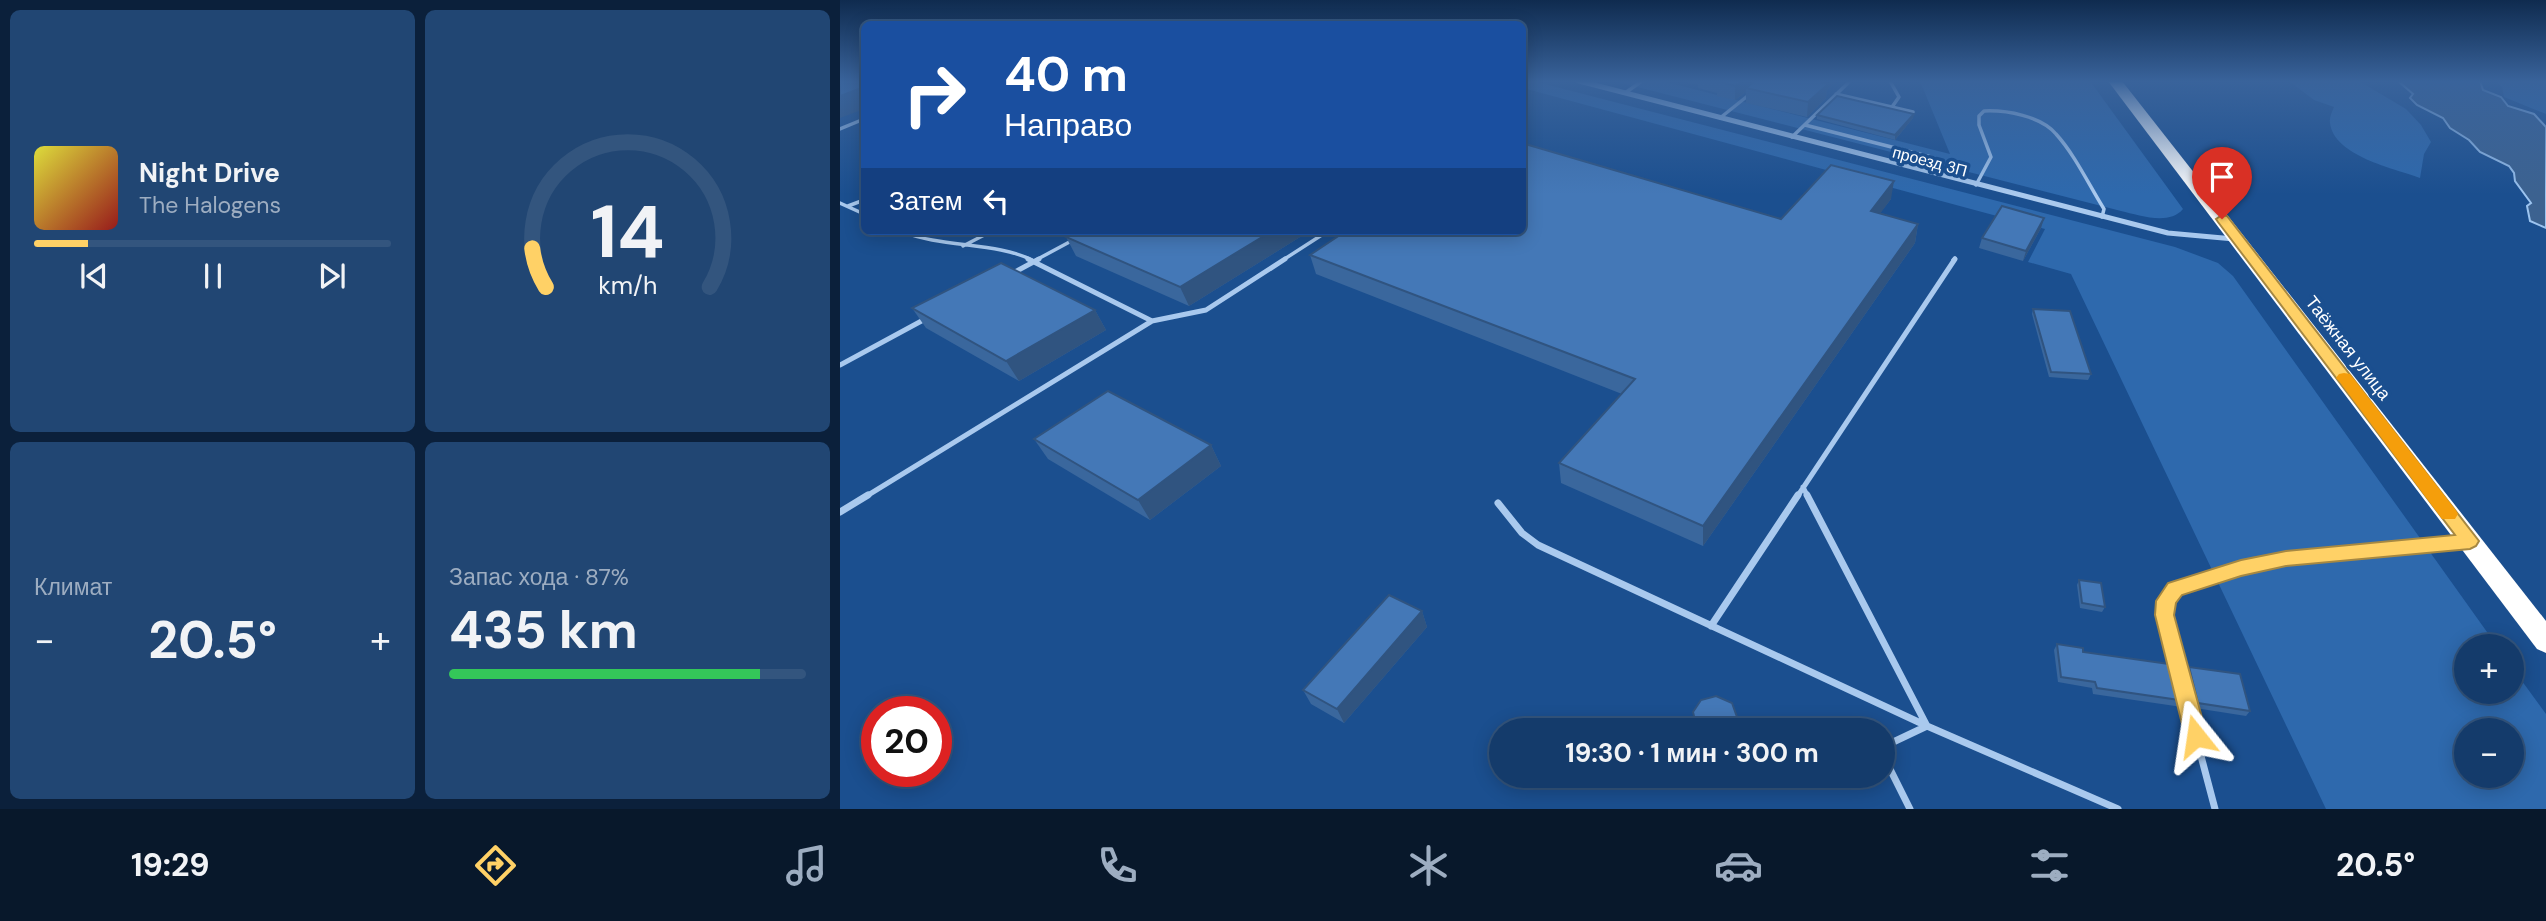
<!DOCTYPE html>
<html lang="ru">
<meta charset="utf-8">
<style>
:root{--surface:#143b6b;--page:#214673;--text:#f1f3f6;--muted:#9dadc1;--line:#33557e;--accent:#ffd166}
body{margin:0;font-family:"DM Sans",sans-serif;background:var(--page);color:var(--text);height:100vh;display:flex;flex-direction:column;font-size:26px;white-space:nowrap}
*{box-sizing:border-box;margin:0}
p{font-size:23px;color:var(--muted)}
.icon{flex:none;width:38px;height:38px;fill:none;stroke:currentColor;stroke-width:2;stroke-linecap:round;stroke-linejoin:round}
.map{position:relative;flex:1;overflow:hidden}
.panel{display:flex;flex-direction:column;gap:10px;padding:10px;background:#0b203b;width:840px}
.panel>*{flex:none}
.banner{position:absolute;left:21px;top:21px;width:665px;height:214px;border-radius:10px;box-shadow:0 4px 18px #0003,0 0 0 2px var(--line);background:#1a4fa0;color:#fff;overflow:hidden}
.fabs{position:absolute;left:1614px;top:634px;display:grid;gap:14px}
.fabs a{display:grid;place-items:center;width:70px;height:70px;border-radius:50%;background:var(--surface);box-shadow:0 4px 18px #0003,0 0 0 2px var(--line);font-size:35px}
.speed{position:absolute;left:21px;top:696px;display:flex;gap:14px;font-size:35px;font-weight:700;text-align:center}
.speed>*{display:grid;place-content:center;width:91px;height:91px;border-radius:50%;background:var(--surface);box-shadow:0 4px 18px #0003,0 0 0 2px var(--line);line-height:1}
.speed .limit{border:10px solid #d22;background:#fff;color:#111}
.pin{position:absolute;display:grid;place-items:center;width:60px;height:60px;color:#fff;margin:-72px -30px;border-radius:50% 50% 50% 0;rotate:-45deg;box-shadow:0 0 7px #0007}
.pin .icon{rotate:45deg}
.me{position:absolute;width:77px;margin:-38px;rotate:345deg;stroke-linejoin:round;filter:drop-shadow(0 0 5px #0008)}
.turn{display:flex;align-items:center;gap:24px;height:147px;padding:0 28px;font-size:32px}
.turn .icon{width:91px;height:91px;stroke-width:2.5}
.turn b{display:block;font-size:49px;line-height:60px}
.then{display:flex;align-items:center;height:66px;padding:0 28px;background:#0003;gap:14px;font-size:26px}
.big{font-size:52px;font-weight:700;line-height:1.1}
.panel .tile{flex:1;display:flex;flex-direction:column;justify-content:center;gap:10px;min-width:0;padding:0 24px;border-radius:10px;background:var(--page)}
.panel .dial{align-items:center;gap:0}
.dial svg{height:182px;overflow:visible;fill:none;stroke:var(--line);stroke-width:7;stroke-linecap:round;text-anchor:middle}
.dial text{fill:var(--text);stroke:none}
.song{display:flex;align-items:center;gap:21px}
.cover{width:84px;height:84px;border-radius:10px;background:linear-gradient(135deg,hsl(60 70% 55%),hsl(0 70% 35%))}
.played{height:7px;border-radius:4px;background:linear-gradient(90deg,var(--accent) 15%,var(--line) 15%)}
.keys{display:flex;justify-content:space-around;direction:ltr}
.heat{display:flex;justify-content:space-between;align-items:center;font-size:38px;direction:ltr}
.charge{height:10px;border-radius:5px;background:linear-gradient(90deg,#34c759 87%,var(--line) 0)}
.panel .tiles{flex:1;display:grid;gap:10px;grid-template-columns:repeat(2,1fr)}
.trip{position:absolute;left:649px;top:718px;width:406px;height:70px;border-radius:35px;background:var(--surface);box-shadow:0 4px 18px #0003,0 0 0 2px var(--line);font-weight:700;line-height:70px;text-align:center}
.tabs{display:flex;height:112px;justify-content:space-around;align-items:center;background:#08182b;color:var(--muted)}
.tabs .icon{width:49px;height:49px}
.tabs .current{color:var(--accent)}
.tabs b{font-size:32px;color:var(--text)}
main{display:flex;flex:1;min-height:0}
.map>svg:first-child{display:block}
</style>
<main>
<section class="panel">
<div class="tiles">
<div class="tile">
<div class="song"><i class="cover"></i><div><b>Night Drive</b><p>The Halogens</p></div></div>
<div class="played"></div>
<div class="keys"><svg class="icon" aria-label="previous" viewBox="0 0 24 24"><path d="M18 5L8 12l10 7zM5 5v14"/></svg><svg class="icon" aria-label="pause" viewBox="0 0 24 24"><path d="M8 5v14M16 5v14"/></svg><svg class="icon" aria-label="next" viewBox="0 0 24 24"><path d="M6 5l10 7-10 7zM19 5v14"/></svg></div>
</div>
<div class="tile dial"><svg viewBox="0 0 100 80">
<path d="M14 69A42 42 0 1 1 86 69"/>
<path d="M14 69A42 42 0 0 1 8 52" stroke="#ffd166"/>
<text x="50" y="56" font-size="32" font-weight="700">14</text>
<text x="50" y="72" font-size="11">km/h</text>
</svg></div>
<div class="tile"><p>Климат</p>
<div class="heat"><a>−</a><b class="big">20.5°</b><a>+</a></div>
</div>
<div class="tile"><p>Запас хода · 87%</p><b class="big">435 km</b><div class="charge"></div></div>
</div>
</section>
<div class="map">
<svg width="1706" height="809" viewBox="0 0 1706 809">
<rect width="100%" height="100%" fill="#1b4f8f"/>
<path fill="#2e69ad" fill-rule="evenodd" d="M682,81H693L1335,247L1378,263L1393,276L1657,646H1626V691H1671V666L1706,714V809H1486L1231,274L1188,262L1205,229L683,88ZM1626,730H1671V775H1626Z
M774,81H822L1110,154L1080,81H1250L1343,209C1329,226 1299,215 1281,211Z
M1449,81H1519L1566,109L1581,125L1591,142L1584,154L1580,178C1553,168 1494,156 1490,123C1489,118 1492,112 1494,107L1474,100Z
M1655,81H1706V114L1664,97L1662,87Z"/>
<path fill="#3c6290" stroke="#9cc4f0" stroke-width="2" d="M1558,81H1640L1643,90L1661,97L1668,106L1694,114L1706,127V228L1690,221L1687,206L1691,203L1675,181L1674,173L1669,166L1640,152L1629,140L1610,128L1603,118L1577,105L1570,98L1573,94Z"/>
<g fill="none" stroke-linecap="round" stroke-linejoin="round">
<path stroke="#a9c9ee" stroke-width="3.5" d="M1050,81L1059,97L1052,107
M785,93L802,81
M996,94L1073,112
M880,118L910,94
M965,125L1091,157
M0,129L24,119
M952,137L1010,81
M1136,185L1151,157L1139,125V116L1144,111C1166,110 1201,116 1216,134C1235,155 1249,185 1264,209L1262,217
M0,203L24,214
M8,206L24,200
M60,231C102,248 156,242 192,260
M123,246L152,231
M196,260L235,239
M443,260L488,231
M1113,260L1115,258"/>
<path stroke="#a9c9ee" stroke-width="5" d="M173,273L199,259
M312,321L366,310L445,259
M0,365L87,318
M963,487L968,497
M25,497L312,321L188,259
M957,497L1115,259"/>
<path stroke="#a9c9ee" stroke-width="7" d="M967,495L1087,726L1049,744L1045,759L1070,809
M658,503L682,533L698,545L1087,726L1278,809
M0,512L28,495
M871,626L958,495
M1375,809L1324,616L1326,601L1335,589L1401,568L1496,552L1622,542"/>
<path stroke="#a9c9ee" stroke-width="5" d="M739,81L1328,233L1394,239"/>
<path fill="#fff" fill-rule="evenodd" d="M1268,81H1282L1706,621V653L1697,649Z"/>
</g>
<path fill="#3a679d" d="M840,81H997L987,90L986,98L967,117L906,103V92L895,100L877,96V93L858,88V85Z
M977,115L1073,118L1055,140L977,119Z
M1051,199L1040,213L1078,224L1075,243L863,546L721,483L719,463L782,394L476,274L470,255L941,219Z
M1204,218L1201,228L1183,261L1139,248L1142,238Z
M226,237H460L349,306L236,256Z
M72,308L255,310L266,330L179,381L86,328Z
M1193,309L1251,374L1248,380L1209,377L1192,314Z
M194,439L371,445L381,466L310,520L208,459Z
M1239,580L1265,607L1262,612L1240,608L1237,585Z
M582,611L587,627L504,723L471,704L463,690Z
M1217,644L1243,652L1346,701L1342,707L1253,694L1252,688L1218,682L1214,650Z
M1349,667L1410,711L1406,716L1355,708L1345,672Z
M853,712L896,727L895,730H855L853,722Z"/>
<path fill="#305480" d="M902,81H920L906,88V92L895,100V86Z
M983,81H997L987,90L986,98L967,117L968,102Z
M24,87V109L0,118V96Z
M1074,114L1073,118L1055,140V135Z
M1054,181L1051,199L1028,230L1031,211Z
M1204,218L1201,228L1183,261L1186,251Z
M1078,224L1075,243L863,546V526Z
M432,231H458L460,237L349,306L340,287Z
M255,310L266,330L179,381L166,361Z
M371,445L381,466L310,520L298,500Z
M582,611L587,627L504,723L497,709Z
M897,717L896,727L895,730H890Z"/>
<path fill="#4478b7" stroke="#305480" stroke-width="2" d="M0,81H24V87L0,96Z
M877,81H902L895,86Z
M915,81H983L982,82L988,84L968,102L906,88Z
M997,96L1074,114L1055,135L977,115Z
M682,143L941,219L991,165L1054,181L1031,211L1078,224L863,526L719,463L795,379L470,255L506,231H682Z
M1162,206L1204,218L1186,251L1142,238Z
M237,231H432L340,287L226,237Z
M161,263L255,310L166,361L72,308Z
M1193,309L1230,311L1251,374L1211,372Z
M268,391L371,445L298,500L194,439Z
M1239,580L1261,583L1265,607L1242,603Z
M549,595L582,611L497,709L463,690Z
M1217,644L1243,648V652L1336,665L1346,701L1257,688L1255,682L1221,677Z
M1349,667L1400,674L1410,711L1358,703Z
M876,696L892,703L897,717L890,730H859L857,729L853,712L861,700Z"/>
<linearGradient id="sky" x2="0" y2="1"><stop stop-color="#0f2b4f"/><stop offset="0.42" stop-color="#39639b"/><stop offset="1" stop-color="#39639b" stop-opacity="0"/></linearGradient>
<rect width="1706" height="194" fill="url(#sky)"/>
<path fill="#ffd166" stroke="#a68842" stroke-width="2" d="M1382,215L1387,216L1639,541L1636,546L1630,549L1446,566L1401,576L1342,595L1336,603L1334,615L1367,736L1364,744L1356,747L1348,744L1345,736L1315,615L1316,601L1328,583L1401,560L1446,551L1615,535L1378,222L1376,219Z"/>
<path fill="#f59e0b" d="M1504,373L1510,374L1615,509L1618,514L1615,519H1602L1499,381L1496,378L1499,374Z"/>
<g text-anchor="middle" stroke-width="7" stroke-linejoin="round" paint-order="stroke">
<g font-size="16" fill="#fff" stroke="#1b4f8f">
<text transform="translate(1090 161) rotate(15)" y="6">проезд 3П</text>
</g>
<g font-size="18" fill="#fff" stroke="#1b4f8f">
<text transform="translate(1508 348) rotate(52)" y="6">Таёжная улица</text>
</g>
</g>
</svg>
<div class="fabs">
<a>+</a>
<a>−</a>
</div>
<div class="speed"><div class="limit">20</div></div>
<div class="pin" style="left:1382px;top:219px;background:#d93025"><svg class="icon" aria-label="arrive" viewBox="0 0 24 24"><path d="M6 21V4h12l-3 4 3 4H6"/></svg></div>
<svg class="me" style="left:1356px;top:736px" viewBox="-20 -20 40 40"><path d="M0-17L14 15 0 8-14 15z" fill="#ffd166" stroke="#fff" stroke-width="4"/></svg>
<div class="trip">19:30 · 1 мин · 300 m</div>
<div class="banner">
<div class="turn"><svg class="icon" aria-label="right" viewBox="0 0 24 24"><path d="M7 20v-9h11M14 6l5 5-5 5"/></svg><div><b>40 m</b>Направо</div></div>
<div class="then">Затем<svg class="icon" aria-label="left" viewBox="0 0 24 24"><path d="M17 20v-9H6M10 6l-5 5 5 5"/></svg></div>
</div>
</div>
</main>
<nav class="tabs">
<b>19:29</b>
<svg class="icon current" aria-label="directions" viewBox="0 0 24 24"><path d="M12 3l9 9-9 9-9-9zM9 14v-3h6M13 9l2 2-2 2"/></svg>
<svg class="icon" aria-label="music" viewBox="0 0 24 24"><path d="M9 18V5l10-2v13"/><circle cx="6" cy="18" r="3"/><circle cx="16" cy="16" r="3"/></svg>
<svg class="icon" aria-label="phone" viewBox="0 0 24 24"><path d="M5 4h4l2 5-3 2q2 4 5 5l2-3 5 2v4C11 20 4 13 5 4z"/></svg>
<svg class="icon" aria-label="climate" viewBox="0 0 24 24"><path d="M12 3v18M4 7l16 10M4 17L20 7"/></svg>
<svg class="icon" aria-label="car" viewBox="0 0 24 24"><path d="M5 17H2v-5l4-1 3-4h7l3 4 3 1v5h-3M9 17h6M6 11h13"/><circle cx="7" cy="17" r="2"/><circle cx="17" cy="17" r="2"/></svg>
<svg class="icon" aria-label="filters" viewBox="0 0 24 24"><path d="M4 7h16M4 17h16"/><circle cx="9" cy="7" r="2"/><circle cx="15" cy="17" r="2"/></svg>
<b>20.5°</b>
</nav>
